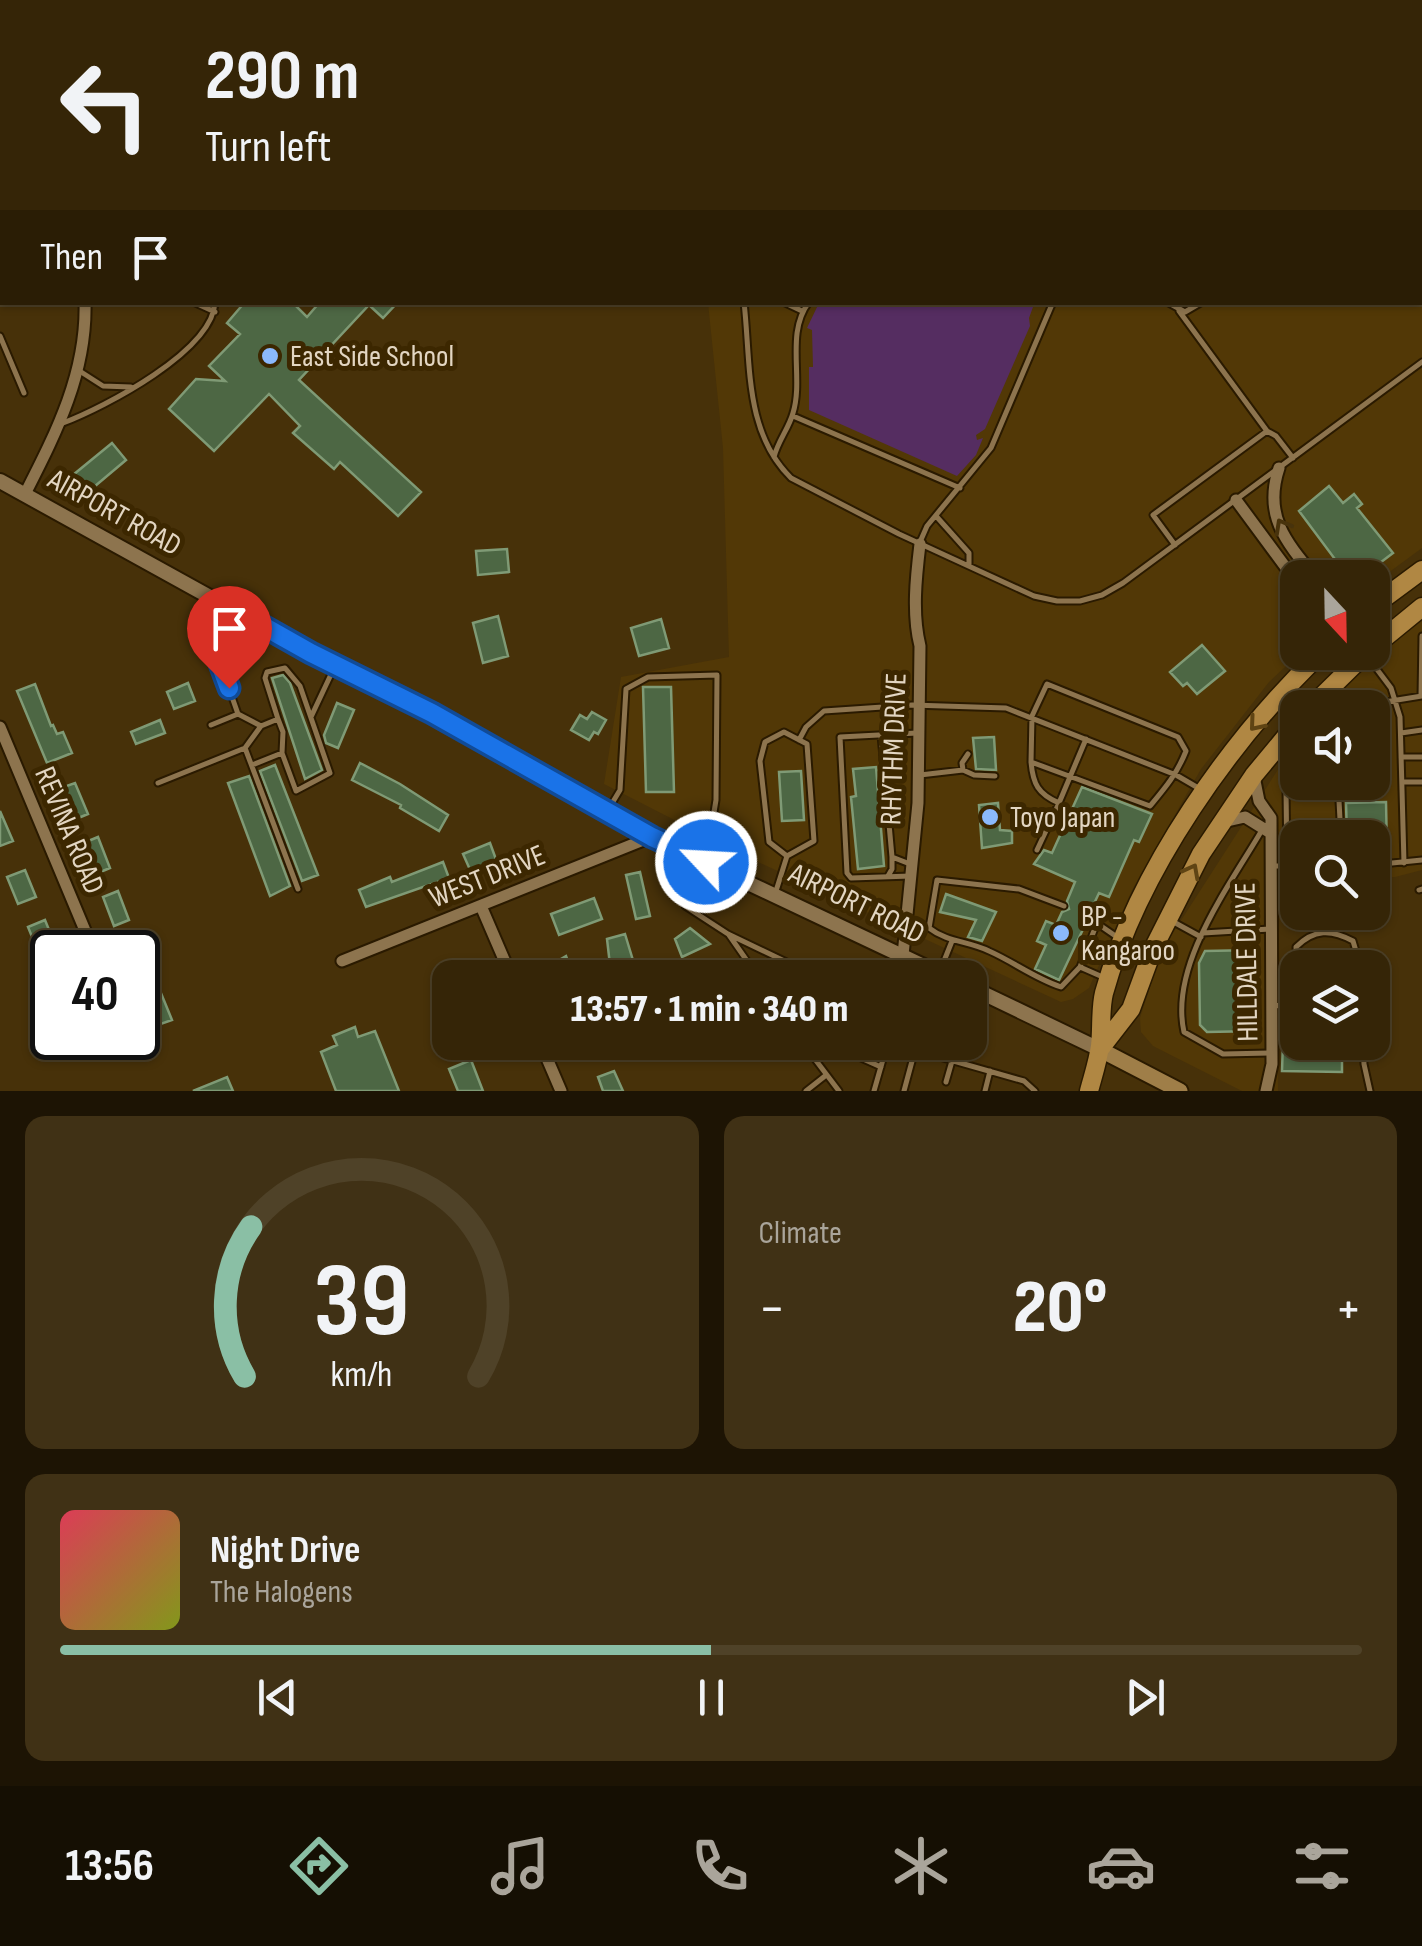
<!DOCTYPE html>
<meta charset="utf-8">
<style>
:root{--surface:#352507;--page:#403115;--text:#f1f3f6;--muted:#aaa59b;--line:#4f4228;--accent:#8abfa5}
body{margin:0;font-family:"Sofia Sans Condensed",sans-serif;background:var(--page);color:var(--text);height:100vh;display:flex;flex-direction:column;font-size:38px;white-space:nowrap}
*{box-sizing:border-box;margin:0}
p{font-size:32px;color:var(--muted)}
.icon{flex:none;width:55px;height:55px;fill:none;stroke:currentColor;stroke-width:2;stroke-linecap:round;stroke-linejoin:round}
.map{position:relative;height:1091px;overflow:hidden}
.details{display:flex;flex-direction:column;gap:25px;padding:25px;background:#1d1404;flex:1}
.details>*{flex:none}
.guide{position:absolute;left:0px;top:0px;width:1422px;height:305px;box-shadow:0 2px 8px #0004,0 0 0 2px var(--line);background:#352507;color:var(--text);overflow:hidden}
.needle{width:65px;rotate:158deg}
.controls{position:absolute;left:1280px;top:560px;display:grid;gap:20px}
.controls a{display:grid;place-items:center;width:110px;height:110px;border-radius:20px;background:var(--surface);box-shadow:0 2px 8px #0004,0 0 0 2px var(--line);font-size:50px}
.speed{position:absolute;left:30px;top:930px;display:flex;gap:20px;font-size:50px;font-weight:700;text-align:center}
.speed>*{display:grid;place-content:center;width:130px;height:130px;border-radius:50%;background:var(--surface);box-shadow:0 2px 8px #0004,0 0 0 2px var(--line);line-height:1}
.speed .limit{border:5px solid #111;border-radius:15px;background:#fff;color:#111}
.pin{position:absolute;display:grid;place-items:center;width:85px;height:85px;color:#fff;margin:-102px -42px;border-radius:50% 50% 50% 0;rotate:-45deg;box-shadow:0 0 10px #0007}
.pin .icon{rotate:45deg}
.me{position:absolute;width:110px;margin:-55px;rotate:295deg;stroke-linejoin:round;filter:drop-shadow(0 0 8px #0008)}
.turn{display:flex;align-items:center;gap:35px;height:210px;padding:0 40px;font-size:45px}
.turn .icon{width:130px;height:130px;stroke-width:2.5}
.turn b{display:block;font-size:70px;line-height:85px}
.then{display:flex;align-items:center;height:95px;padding:0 40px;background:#0003;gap:20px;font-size:38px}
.big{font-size:75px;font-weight:800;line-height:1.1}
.details .tile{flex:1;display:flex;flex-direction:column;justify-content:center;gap:15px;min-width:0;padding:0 35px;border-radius:20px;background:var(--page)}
.details .dial{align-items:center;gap:0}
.dial svg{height:260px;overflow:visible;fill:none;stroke:var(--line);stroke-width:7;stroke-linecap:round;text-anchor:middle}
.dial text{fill:var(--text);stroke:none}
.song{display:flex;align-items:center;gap:30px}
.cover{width:120px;height:120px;border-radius:15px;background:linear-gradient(135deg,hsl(350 70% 55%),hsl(70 70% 35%))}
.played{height:10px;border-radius:5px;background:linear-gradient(90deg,var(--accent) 50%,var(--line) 50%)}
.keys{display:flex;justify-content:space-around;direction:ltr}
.heat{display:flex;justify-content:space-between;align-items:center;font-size:55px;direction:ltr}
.details .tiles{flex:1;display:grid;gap:25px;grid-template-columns:1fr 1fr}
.tile:last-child{grid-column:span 2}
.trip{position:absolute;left:432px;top:960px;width:555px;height:100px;border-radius:20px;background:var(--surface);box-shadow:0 2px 8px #0004,0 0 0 2px var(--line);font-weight:800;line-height:100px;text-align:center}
.menu{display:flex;height:160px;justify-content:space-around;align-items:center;background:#150f03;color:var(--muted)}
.menu .icon{width:70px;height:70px}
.menu .selected{color:var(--accent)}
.menu b{font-size:45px;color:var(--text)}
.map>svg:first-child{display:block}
</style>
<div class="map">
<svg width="1422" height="1091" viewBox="0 0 1422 1091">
<rect width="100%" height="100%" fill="#473109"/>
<path fill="#523806" d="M682,0H1422V548L1373,584L1372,578H1298V652L1300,653L1269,682L1201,769L1132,890L1089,988L1073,999L1061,1002L743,855L604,784L621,677L729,657L723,448L708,303L1420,302V2Z
M1422,621V870L1395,877L1373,878L1372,838H1298L1297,879L1276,880L1278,1091H1242L1153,1046L1141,1032L1140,1018L1162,950L1297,740L1298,782H1372V708L1323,707L1396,640Z"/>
<path fill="#552d61" d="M1022,302L1033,307L1029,318L1030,326L985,429L976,435L977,440L983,438L976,455L957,476L809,410V367H813L812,330L807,328L819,303Z"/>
<path fill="#4d6744" stroke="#7f9a75" stroke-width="2.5" d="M245,302H292L307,317L320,302H398L383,318L369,305L299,380L421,492L398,516L340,462L334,469L293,433L300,426L269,394L214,451L169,409L196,379L225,381L209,366L240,334L227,323Z
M112,443L126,460L88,492L73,475Z
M1329,486L1343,503L1354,494L1362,504L1357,508L1393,553L1360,578H1349L1299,511Z
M507,549L509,572L478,575L476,551Z
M498,616L508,656L483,663L473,623Z
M661,619L669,648L639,656L631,628Z
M1202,645L1225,671L1197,694L1187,683L1183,686L1170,672Z
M283,675L290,683L322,770L305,779L272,678Z
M188,683L195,701L174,709L167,692Z
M35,684L51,726L53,725L57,734L63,732L72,753L47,763L17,691Z
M643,687H671L674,792H646Z
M337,703L354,710L338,748L326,743L324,735Z
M592,712L606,720L598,734L594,732L589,740L571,730L580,715L587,719Z
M160,720L165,733L136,744L131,732Z
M994,737L996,770L976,769L973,738Z
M360,763L400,784L448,815L439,831L400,808L401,805L352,780Z
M275,765L318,875L302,881L260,771Z
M876,767L884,866L858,869L851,797L856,796L853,769Z
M801,771L804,820L782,821L779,772Z
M249,776L290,886L270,896L228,783Z
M75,783L88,814L71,821L58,789Z
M1082,787L1152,814L1139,842L1134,840L1109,897L1099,893L1091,910L1083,913L1086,923L1059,980L1035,969L1046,945L1037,941L1046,921L1056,925L1062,912L1069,909L1067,901L1075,882L1034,864L1044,850L1052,853Z
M1386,802L1387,852H1372V838H1347L1346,803Z
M998,803L1000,830L1012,831V843L982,848L979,805Z
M0,811L13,841L0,846Z
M98,837L110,868L93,875L81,844Z
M490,843L497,862L471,872L463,854Z
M443,862L449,878L366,907L359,890L390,877L392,882Z
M25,870L36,897L18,904L7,877Z
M640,872L650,916L636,919L626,875Z
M118,891L129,920L114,926L103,897Z
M946,894L996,912L982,941L968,937L976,920L940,912Z
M594,898L602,919L559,935L551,914Z
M45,920L58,952L41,959L28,927Z
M690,928L710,944L682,957L675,939Z
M625,934L635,967L611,974L607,939Z
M138,937L172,1020L155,1026L138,983V952H112L138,942Z
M1255,950L1257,1031L1207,1032L1200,1025L1199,963L1205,951Z
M566,956L574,978H552L547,967Z
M1311,956H1341V968H1311Z
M450,1013V1047L440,1048L436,1014Z
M1284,1013H1298V1042H1342V1072L1282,1071Z
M355,1027L358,1037L375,1031L399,1091H336L321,1052L337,1045L333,1036Z
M72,1038H94L98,1047L79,1054Z
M579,1042H621V1043L585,1058Z
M471,1060L483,1091H458L449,1069Z
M614,1071L623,1091H603L598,1077Z
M227,1077L233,1091H193Z"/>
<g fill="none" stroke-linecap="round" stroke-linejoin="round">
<defs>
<path id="service" d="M943,0L945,2
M715,2V0
M950,2L954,0
M1420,35L1422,34
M0,85L2,84
M0,270H2
M193,302L215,312
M744,302C751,363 744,432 791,478L899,534L1034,596L1057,601H1080L1102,595L1123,583L1422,362
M783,302L802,311
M1167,302L1185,312L1202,302
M1179,311L1267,431L1276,436L1293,458
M0,336L24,393
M78,370L103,386L131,387
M793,416L960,488
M63,423C105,407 213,351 215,302
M774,457C778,441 789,428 793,413C804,377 785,334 809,302
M936,516L969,553V566
M920,542L927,526L991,448L1053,302
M1175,545L1153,515L1267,431
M1367,656L1391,688L1400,717L1404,863
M1047,684L1178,737L1186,751C1177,774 1165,788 1150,806L1031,762L1032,716Z
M1421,696L1422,636
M1348,708L1422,696
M311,717L334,668
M211,725L238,714L211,637L223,607
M261,726L278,719L265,678L267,672L285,668L300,686L330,773L296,791L282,753L283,732L278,719
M1401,733L1422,730
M881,735L892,857L910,864
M799,740L806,727L824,711L912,705L1006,708L1176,775L1200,789
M245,748L298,889
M1401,757H1422
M1031,762C1033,784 1038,794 1059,803L1086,739
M252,765L282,753
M963,770L962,763L968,754
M920,775L963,770L974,775L995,776
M1338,782L1341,838
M1402,782H1422
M158,783L245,748L261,726L238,714
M608,810L620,790L626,689L648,677L717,675L716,800L706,861
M1262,830C1230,885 1169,965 1184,1032L1223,1054L1270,1053
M1037,850L1059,803
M695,861L685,906L728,934L820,978
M1372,865L1422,860
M1271,866H1298
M1287,866L1286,789L1294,780L1298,766
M888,876L892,869V857
M911,876L851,878L847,873L840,737L917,733
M1419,890L1422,889
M776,891L787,856L814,841L807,744L784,732L765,742L760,761L769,842L787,856
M1064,906L1019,889L937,880L929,928C947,942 968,941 989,951C1014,962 1034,978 1061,987L1080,967
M1089,916L1095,928
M1170,920L1201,937
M1203,933L1270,929
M729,935L759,978
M940,971L952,941
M906,978L911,962
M1105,978L1080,967L1095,928L1101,926L1117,937
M1298,981L1296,947C1314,929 1331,929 1353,941L1361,968
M1271,1007L1294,1002L1298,995
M802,1042L839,1091
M825,1042L881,1067
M898,1042L915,1050
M1363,1042L1364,1064L1370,1091
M946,1082L952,1061
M806,1091L825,1076
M874,1091L888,1042
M904,1091L915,1050L1024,1081L1035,1091
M985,1091L990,1071"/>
<path id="minor" d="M319,0L320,2
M0,41L2,48
M1279,468C1263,516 1286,542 1316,578
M25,494C56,433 87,373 85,302
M1236,500L1298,584
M0,727L94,952
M1254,776L1259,801L1271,818L1272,1064L1266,1091
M1223,822L1245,817L1269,832
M481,906L512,978
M903,955L918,803L920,646C912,614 916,577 920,544
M342,961L651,837
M129,1038L133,1047
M540,1042L561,1091"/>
<path id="tertiary" d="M0,481L311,653L432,713L651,837L949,978
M970,987L1099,1049"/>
<path id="secondary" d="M1099,1049L1180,1091"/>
<path id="primary" d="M1372,607L1422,570
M1372,648L1422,607
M1310,708L1367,652
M1100,1049L1131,1009L1153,949L1201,854L1254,775L1298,722
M1089,1091C1093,1076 1098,1061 1100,1046C1102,1029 1100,1009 1104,993C1138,870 1231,739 1322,652"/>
</defs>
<use href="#service" stroke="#2a1a00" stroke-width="9"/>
<use href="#minor" stroke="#2a1a00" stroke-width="15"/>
<use href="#tertiary" stroke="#2a1a00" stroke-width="18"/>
<use href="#secondary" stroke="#2a1a00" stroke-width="19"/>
<use href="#primary" stroke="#2a1a00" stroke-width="21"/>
<use href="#service" stroke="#8d744e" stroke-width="5"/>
<use href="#minor" stroke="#8d744e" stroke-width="11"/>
<use href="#tertiary" stroke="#8d744e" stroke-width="14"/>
<use href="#secondary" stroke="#9f7e48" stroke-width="15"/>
<use href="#primary" stroke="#b08743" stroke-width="18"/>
</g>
<defs><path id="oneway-chevron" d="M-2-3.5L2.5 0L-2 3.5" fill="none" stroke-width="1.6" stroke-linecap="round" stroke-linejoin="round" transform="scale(2.5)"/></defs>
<use stroke="#48330c" href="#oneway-chevron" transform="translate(1282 526) rotate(-119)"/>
<g stroke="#5f4414">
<use href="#oneway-chevron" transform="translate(1256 724) rotate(130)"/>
<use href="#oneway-chevron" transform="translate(1192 871) rotate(-62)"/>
</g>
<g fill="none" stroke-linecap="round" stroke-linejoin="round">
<defs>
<path id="route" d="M229,688L210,637L224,604L311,653L432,713L652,837L706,862"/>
</defs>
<use href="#route" stroke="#114b97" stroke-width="25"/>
<use href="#route" stroke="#1a73e8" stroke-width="18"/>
</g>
<g fill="#8bb9fc" stroke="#3c2700" stroke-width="4">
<circle cx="270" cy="356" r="10"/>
<circle cx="990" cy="817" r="10"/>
<circle cx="1061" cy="933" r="10"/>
</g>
<g text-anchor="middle" stroke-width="10" stroke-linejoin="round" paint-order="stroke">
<g font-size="30" fill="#e3d6c2" stroke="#3c2700" text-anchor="start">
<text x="290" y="366">East Side School</text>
<text x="1010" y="827">Toyo Japan</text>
<text x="1081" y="926">BP -<tspan x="1081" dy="34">Kangaroo</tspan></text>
</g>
<g font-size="30" fill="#e3d6c2" stroke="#3c2700">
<text transform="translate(115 512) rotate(29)" y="10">AIRPORT ROAD</text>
<text transform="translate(893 749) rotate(-88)" y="10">RHYTHM DRIVE</text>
<text transform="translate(70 830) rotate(67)" y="10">REVINA ROAD</text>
<text transform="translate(487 876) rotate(-22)" y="10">WEST DRIVE</text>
<text transform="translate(857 903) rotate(26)" y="10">AIRPORT ROAD</text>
<text transform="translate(1246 962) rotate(-91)" y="10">HILLDALE DRIVE</text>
</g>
</g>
</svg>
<div class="controls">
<a><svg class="needle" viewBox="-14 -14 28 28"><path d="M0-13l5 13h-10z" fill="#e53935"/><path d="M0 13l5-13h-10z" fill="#aaa59b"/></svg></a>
<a><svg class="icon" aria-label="sound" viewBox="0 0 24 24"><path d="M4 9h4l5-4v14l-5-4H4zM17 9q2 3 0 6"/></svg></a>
<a><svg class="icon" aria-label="search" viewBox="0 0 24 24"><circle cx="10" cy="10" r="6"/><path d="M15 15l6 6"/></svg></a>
<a><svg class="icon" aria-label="layers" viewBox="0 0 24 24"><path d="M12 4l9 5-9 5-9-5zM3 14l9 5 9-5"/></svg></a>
</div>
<div class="speed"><div class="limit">40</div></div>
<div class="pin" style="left:229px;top:688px;background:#d93025"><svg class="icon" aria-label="arrive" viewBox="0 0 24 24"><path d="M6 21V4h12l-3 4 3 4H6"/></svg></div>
<svg class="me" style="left:706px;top:862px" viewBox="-20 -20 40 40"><circle r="17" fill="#1a73e8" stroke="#fff" stroke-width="3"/><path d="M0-11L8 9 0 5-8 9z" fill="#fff"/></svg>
<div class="trip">13:57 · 1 min · 340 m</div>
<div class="guide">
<div class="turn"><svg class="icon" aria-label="left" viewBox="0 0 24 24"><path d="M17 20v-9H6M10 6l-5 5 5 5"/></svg><div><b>290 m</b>Turn left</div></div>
<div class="then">Then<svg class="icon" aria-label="arrive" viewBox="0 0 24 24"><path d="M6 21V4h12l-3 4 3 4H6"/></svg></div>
</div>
</div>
<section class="details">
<div class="tiles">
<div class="tile dial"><svg viewBox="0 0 100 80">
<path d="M14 69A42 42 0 1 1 86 69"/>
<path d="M14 69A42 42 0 0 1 16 23" stroke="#8abfa5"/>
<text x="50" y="56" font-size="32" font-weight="700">39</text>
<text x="50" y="72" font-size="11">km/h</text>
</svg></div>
<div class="tile"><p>Climate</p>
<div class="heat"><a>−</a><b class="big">20°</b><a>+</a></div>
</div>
<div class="tile">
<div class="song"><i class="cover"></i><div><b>Night Drive</b><p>The Halogens</p></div></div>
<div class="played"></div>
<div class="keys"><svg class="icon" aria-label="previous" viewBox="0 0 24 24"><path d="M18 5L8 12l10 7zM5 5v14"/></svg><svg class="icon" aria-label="pause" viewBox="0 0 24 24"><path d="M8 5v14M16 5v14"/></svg><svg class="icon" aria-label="next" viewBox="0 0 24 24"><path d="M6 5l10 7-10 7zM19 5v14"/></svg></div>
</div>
</div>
</section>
<nav class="menu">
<b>13:56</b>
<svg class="icon selected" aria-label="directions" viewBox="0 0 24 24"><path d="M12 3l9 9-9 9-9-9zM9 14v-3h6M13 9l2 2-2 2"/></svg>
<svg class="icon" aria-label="music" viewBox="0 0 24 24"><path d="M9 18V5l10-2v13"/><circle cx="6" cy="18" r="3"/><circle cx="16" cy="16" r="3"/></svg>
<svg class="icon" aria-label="phone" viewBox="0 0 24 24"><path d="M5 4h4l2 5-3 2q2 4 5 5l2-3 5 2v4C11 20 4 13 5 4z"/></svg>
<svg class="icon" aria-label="climate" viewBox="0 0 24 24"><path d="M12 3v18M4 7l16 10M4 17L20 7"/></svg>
<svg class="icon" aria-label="car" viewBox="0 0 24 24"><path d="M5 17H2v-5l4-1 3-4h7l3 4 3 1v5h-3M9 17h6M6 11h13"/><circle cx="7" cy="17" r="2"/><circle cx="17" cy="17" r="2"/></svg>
<svg class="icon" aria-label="filters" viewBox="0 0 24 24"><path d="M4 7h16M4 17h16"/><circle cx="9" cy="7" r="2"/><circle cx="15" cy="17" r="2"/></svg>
</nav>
